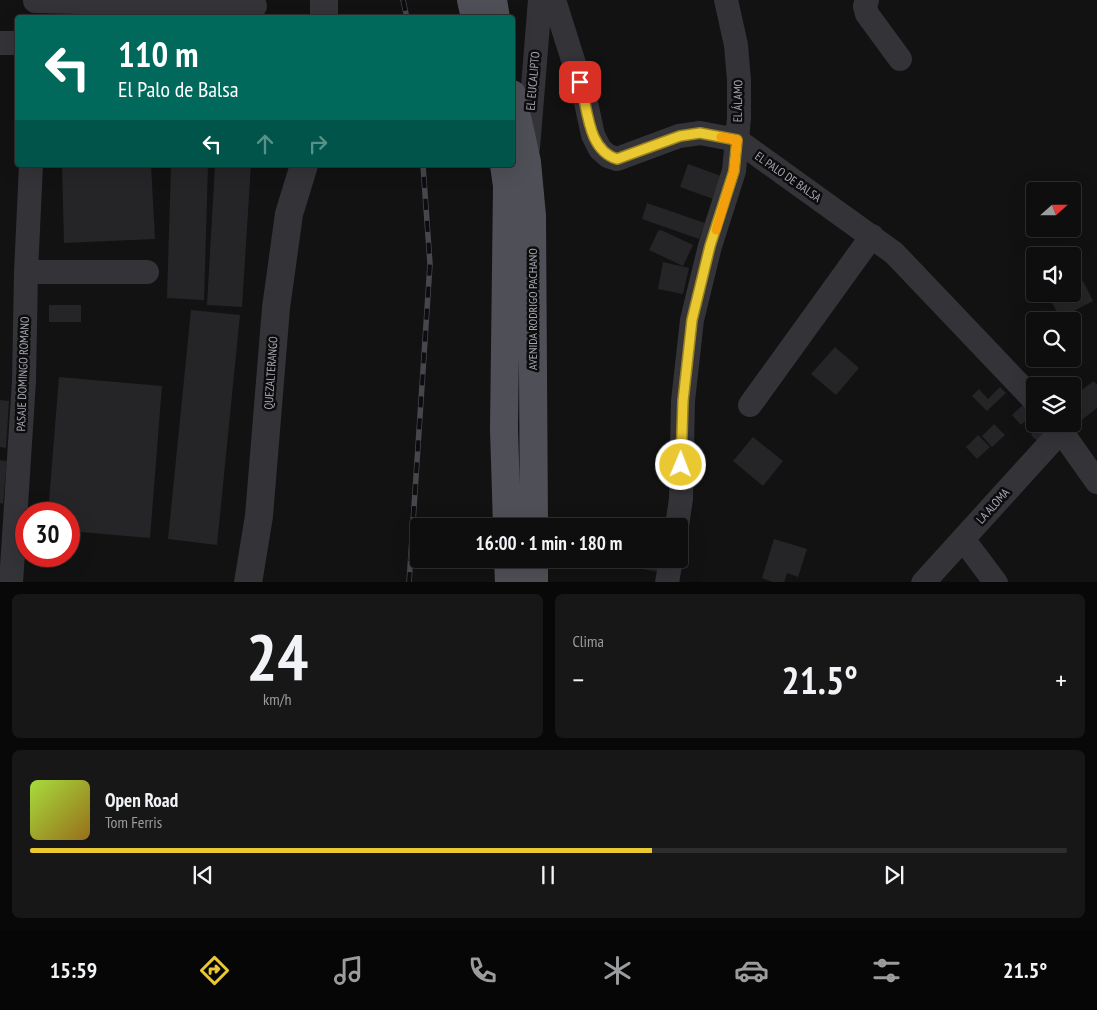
<!DOCTYPE html>
<html lang="es">
<meta charset="utf-8">
<style>
:root{--surface:#0e0e0e;--page:#171717;--text:#f1f3f6;--muted:#9b9c9e;--line:#2e2e2e;--accent:#eac832}
body{margin:0;font-family:"PT Sans Narrow",sans-serif;background:var(--page);color:var(--text);height:100vh;display:flex;flex-direction:column;font-size:19px;white-space:nowrap}
*{box-sizing:border-box;margin:0}
p{font-size:16px;color:var(--muted)}
.icon{flex:none;width:28px;height:28px;fill:none;stroke:currentColor;stroke-width:2;stroke-linecap:round;stroke-linejoin:round}
.map{position:relative;height:582px;overflow:hidden}
.details{display:flex;flex-direction:column;gap:12px;padding:12px;background:#080808;flex:1}
.details>*{flex:none}
.hud{position:absolute;left:15px;top:15px;width:500px;height:152px;border-radius:5px;box-shadow:0 5px 20px #0002,0 0 0 1px var(--line);background:#00695c;color:#fff;overflow:hidden}
.needle{width:32px;rotate:69deg}
.controls{position:absolute;left:1026px;top:182px;display:grid;gap:10px}
.controls a{display:grid;place-items:center;width:55px;height:55px;border-radius:5px;background:var(--surface);box-shadow:0 5px 20px #0002,0 0 0 1px var(--line);font-size:25px}
.speed{position:absolute;left:15px;top:502px;display:flex;gap:10px;font-size:25px;font-weight:700;text-align:center}
.speed>*{display:grid;place-content:center;width:65px;height:65px;border-radius:50%;background:var(--surface);box-shadow:0 5px 20px #0002,0 0 0 1px var(--line);line-height:1}
.speed .limit{border:8px solid #d22;background:#fff;color:#111}
.pin{position:absolute;display:grid;place-items:center;width:42px;height:42px;color:#fff;margin:-21px;border-radius:10px;box-shadow:0 2px 8px #0006}
.me{position:absolute;width:55px;margin:-28px;rotate:1deg;stroke-linejoin:round;filter:drop-shadow(0 0 4px #0008)}
.turn{display:flex;align-items:center;gap:18px;height:105px;padding:0 20px;font-size:22px}
.turn .icon{width:65px;height:65px;stroke-width:2.5}
.turn b{display:block;font-size:35px;line-height:42px}
.lanes{display:flex;align-items:center;height:48px;padding:0 20px;background:#0003;justify-content:center;gap:25px;direction:ltr}
.lanes .off{opacity:.35}
.big{font-size:38px;font-weight:800;line-height:1.1}
.details .tile{flex:1;display:flex;flex-direction:column;justify-content:center;gap:8px;min-width:0;padding:0 18px;border-radius:8px;background:var(--page)}
.details .dial{align-items:center;gap:0}
.dial b{font-size:65px;line-height:1}
.song{display:flex;align-items:center;gap:15px}
.cover{width:60px;height:60px;border-radius:8px;background:linear-gradient(135deg,hsl(80 70% 55%),hsl(40 70% 35%))}
.played{height:5px;border-radius:2px;background:linear-gradient(90deg,var(--accent) 60%,var(--line) 60%)}
.keys{display:flex;justify-content:space-around;direction:ltr}
.heat{display:flex;justify-content:space-between;align-items:center;font-size:28px;direction:ltr}
.details .tiles{flex:1;display:grid;gap:12px;grid-template-columns:1fr 1fr}
.tile:last-child{grid-column:span 2}
.trip{position:absolute;left:410px;top:518px;width:278px;height:50px;border-radius:5px;background:var(--surface);box-shadow:0 5px 20px #0002,0 0 0 1px var(--line);font-weight:800;line-height:50px;text-align:center}
.tabs{display:flex;height:80px;justify-content:space-around;align-items:center;background:#060606;color:var(--muted)}
.tabs .icon{width:35px;height:35px}
.tabs .current{color:var(--accent)}
.tabs b{font-size:22px;color:var(--text)}
.map>svg:first-child{display:block}
</style>
<div class="map">
<svg width="1097" height="583" viewBox="0 0 1097 583">
<rect width="100%" height="100%" fill="#121213"/>
<path fill="#252527" d="M688,164L724,177L716,200L680,187Z
M62,165H151L155,239L64,243Z
M171,165H208L204,300L167,298Z
M215,165H251L242,307L207,305Z
M647,203L705,223L699,239L642,219Z
M661,230L693,245L683,266L649,250L658,231Z
M663,262L689,268L683,294L658,289Z
M1083,281L1093,301L1060,318L1050,299L1059,294H1072V287Z
M49,305H81V322H49Z
M191,310L240,315L217,545L168,539Z
M835,347L859,368L836,395L811,374Z
M59,377L162,386L150,538L69,531V514H48Z
M1094,381L1097,385V408L1079,422L1072,413V397Z
M1000,387L1006,393L987,411L972,396L979,389L988,399Z
M0,400L9,401L6,448L0,447Z
M1028,400L1035,412L1021,425L1012,415Z
M994,424L1005,435L992,447L982,436Z
M1037,424H1050L1038,442L1031,435Z
M978,435L990,447L977,459L966,447Z
M753,437L783,461L763,486L733,461Z
M0,460L7,461L3,504L0,503Z
M774,539L807,549L798,577L787,573L784,583H775L762,578Z
M606,559H660L658,572L605,562Z"/>
<g fill="none" stroke-linecap="round" stroke-linejoin="round">
<path stroke="#333338" stroke-width="24" d="M554,0L585,98L593,135L600,149L608,156L617,159L679,136L700,133L737,140L894,253L1035,401
M867,0L865,6L867,14L900,59
M35,1L255,6
M0,43H18
M528,148L540,0
M26,272H147
M750,405L872,236
M1056,424L1097,482
M677,526L681,499L683,401L692,320L710,246L734,171L739,118V80L736,45L726,0
M963,539L996,583
M11,583L24,381L26,272L31,165
M667,583L671,559
M923,583L1062,430"/>
<path stroke="#333338" stroke-width="28" d="M324,0V18
M248,583L259,516L276,308L289,214L304,165"/>
<path stroke="#4f4f57" stroke-width="28" d="M471,0L475,18
M493,0L496,18
M512,94L527,162L532,216L534,526
M504,165L507,186L504,429L507,526
M508,559L509,583
M534,559V583"/>
<defs>
<path id="rail" d="M403,0L407,18
M409,583L430,264L423,165"/>
</defs>
<use href="#rail" stroke="#46474d" stroke-width="5.5"/>
<use href="#rail" stroke="#0d0d0e" stroke-width="4" stroke-dasharray="11" stroke-linecap="butt"/>
</g>
<g fill="none" stroke-linecap="round" stroke-linejoin="round">
<defs>
<path id="route" d="M580,82C588,108 587,150 617,159L680,136L700,133L737,140L734,171L710,246L692,320L683,401L681,465"/>
</defs>
<use href="#route" stroke="#988220" stroke-width="12"/>
<use href="#route" stroke="#eac832" stroke-width="9"/>
<path stroke="#f59e0b" stroke-width="9" d="M716,230L734,171L737,140L721,137"/>
</g>
<g text-anchor="middle" stroke-width="5" stroke-linejoin="round" paint-order="stroke">
<g font-size="12" fill="#a4a6b3" stroke="#0d0d0e">
<text transform="translate(533 81) rotate(-85)" y="4">EL EUCALIPTO</text>
<text transform="translate(738 101) rotate(-89)" y="4">EL ÁLAMO</text>
<text transform="translate(788 177) rotate(35)" y="4">EL PALO DE BALSA</text>
<text transform="translate(533 309) rotate(-90)" y="4">AVENIDA RODRIGO PACHANO</text>
<text transform="translate(271 373) rotate(-86)" y="4">QUEZALTERANGO</text>
<text transform="translate(23 374) rotate(-88)" y="4">PASAJE DOMINGO ROMANO</text>
<text transform="translate(993 506) rotate(-48)" y="4">LA ALOMA</text>
</g>
</g>
</svg>
<div class="controls">
<a><svg class="needle" viewBox="-14 -14 28 28"><path d="M0-13l5 13h-10z" fill="#e53935"/><path d="M0 13l5-13h-10z" fill="#9b9c9e"/></svg></a>
<a><svg class="icon" aria-label="sound" viewBox="0 0 24 24"><path d="M4 9h4l5-4v14l-5-4H4zM17 9q2 3 0 6"/></svg></a>
<a><svg class="icon" aria-label="search" viewBox="0 0 24 24"><circle cx="10" cy="10" r="6"/><path d="M15 15l6 6"/></svg></a>
<a><svg class="icon" aria-label="layers" viewBox="0 0 24 24"><path d="M12 4l9 5-9 5-9-5zM3 14l9 5 9-5"/></svg></a>
</div>
<div class="speed"><div class="limit">30</div></div>
<div class="pin" style="left:580px;top:82px;background:#d93025"><svg class="icon" aria-label="arrive" viewBox="0 0 24 24"><path d="M6 21V4h12l-3 4 3 4H6"/></svg></div>
<svg class="me" style="left:681px;top:465px" viewBox="-20 -20 40 40"><circle r="17" fill="#eac832" stroke="#fff" stroke-width="3"/><path d="M0-11L8 9 0 5-8 9z" fill="#fff"/></svg>
<div class="trip">16:00 · 1 min · 180 m</div>
<div class="hud">
<div class="turn"><svg class="icon" aria-label="left" viewBox="0 0 24 24"><path d="M17 20v-9H6M10 6l-5 5 5 5"/></svg><div><b>110 m</b>El Palo de Balsa</div></div>
<div class="lanes"><svg class="icon" aria-label="left" viewBox="0 0 24 24"><path d="M17 20v-9H6M10 6l-5 5 5 5"/></svg><svg class="icon off" aria-label="ahead" viewBox="0 0 24 24"><path d="M12 20V5M6 11l6-6 6 6"/></svg><svg class="icon off" aria-label="right" viewBox="0 0 24 24"><path d="M7 20v-9h11M14 6l5 5-5 5"/></svg></div>
</div>
</div>
<section class="details">
<div class="tiles">
<div class="tile dial"><b>24</b><p>km/h</p></div>
<div class="tile"><p>Clima</p>
<div class="heat"><a>−</a><b class="big">21.5°</b><a>+</a></div>
</div>
<div class="tile">
<div class="song"><i class="cover"></i><div><b>Open Road</b><p>Tom Ferris</p></div></div>
<div class="played"></div>
<div class="keys"><svg class="icon" aria-label="previous" viewBox="0 0 24 24"><path d="M18 5L8 12l10 7zM5 5v14"/></svg><svg class="icon" aria-label="pause" viewBox="0 0 24 24"><path d="M8 5v14M16 5v14"/></svg><svg class="icon" aria-label="next" viewBox="0 0 24 24"><path d="M6 5l10 7-10 7zM19 5v14"/></svg></div>
</div>
</div>
</section>
<nav class="tabs">
<b>15:59</b>
<svg class="icon current" aria-label="directions" viewBox="0 0 24 24"><path d="M12 3l9 9-9 9-9-9zM9 14v-3h6M13 9l2 2-2 2"/></svg>
<svg class="icon" aria-label="music" viewBox="0 0 24 24"><path d="M9 18V5l10-2v13"/><circle cx="6" cy="18" r="3"/><circle cx="16" cy="16" r="3"/></svg>
<svg class="icon" aria-label="phone" viewBox="0 0 24 24"><path d="M5 4h4l2 5-3 2q2 4 5 5l2-3 5 2v4C11 20 4 13 5 4z"/></svg>
<svg class="icon" aria-label="climate" viewBox="0 0 24 24"><path d="M12 3v18M4 7l16 10M4 17L20 7"/></svg>
<svg class="icon" aria-label="car" viewBox="0 0 24 24"><path d="M5 17H2v-5l4-1 3-4h7l3 4 3 1v5h-3M9 17h6M6 11h13"/><circle cx="7" cy="17" r="2"/><circle cx="17" cy="17" r="2"/></svg>
<svg class="icon" aria-label="filters" viewBox="0 0 24 24"><path d="M4 7h16M4 17h16"/><circle cx="9" cy="7" r="2"/><circle cx="15" cy="17" r="2"/></svg>
<b>21.5°</b>
</nav>
